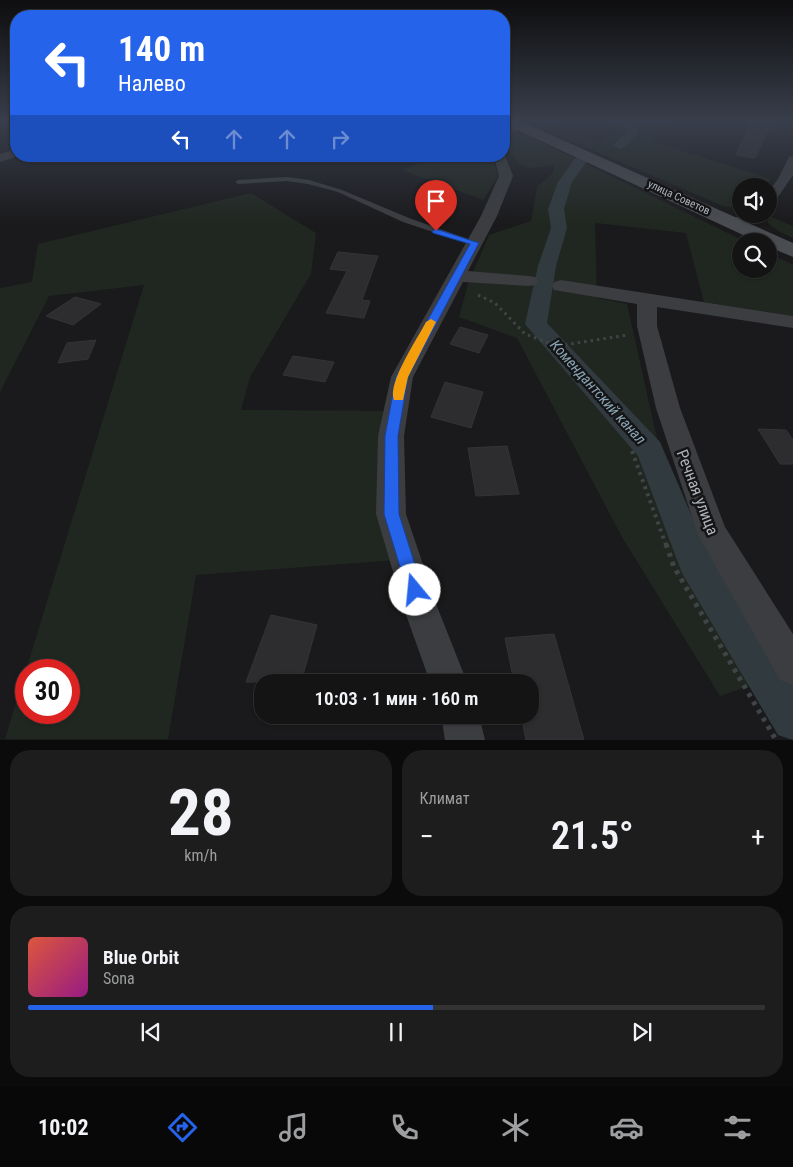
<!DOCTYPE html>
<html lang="ru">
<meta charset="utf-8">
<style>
:root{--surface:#141415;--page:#1d1d1e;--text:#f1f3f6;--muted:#9d9ea0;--line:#333334;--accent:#2563eb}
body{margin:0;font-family:"Roboto Condensed",sans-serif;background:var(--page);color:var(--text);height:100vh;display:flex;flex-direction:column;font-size:19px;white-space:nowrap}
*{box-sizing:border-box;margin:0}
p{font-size:16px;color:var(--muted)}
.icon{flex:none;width:28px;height:28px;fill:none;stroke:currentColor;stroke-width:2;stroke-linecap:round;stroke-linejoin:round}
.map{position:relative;height:740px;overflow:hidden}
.panel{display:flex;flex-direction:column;gap:10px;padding:10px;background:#0b0b0c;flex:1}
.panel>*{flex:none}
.top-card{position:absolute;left:10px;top:10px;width:500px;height:152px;border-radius:20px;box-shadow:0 1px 4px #0004,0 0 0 1px var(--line);background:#2563eb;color:#fff;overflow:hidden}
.tools{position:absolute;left:732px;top:178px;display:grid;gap:10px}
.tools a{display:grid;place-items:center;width:45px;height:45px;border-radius:50%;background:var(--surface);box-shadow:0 1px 4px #0004,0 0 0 1px var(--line);font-size:25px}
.speed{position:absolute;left:15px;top:659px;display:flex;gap:10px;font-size:25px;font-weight:700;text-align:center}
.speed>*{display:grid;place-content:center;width:65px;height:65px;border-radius:50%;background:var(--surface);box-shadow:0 1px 4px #0004,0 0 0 1px var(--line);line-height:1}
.speed .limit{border:8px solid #d22;background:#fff;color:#111}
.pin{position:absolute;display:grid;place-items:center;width:42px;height:42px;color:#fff;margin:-51px -21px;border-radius:50% 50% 50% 0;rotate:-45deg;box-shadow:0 0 5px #0007}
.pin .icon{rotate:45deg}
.me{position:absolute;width:55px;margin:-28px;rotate:343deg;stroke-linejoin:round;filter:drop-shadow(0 0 4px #0008)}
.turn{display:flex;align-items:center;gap:18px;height:105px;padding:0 25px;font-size:22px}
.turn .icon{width:65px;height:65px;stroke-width:2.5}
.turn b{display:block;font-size:35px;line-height:42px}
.lanes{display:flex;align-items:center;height:48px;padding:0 25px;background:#0003;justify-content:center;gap:25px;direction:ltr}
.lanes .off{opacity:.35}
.big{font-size:38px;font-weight:600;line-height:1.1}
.panel .tile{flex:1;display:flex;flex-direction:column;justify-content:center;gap:8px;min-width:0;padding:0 18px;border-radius:20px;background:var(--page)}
.panel .dial{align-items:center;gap:0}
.dial b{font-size:65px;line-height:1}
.song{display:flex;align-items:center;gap:15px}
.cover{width:60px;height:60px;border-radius:8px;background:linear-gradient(135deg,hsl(10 70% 55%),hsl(310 70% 35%))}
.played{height:5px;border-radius:2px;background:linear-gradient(90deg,var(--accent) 55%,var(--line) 55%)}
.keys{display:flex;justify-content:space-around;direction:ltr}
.heat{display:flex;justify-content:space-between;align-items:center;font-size:28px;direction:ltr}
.panel .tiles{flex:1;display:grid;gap:10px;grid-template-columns:1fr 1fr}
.tile:last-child{grid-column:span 2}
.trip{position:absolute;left:254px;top:674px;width:285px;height:50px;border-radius:20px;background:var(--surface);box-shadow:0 1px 4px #0004,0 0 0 1px var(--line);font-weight:600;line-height:50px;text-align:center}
.dock{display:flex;height:80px;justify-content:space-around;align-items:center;background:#080808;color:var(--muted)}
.dock .icon{width:35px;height:35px}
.dock .current{color:var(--accent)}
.dock b{font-size:22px;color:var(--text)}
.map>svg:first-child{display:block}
</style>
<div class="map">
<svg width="793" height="740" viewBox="0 0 793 740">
<rect width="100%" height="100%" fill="#1a1a1c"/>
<path fill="#202720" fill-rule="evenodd" d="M525,121H549L599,142L615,125V121H674L652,141L771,179L764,186H741V206L735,208L723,206Z
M514,135L528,136L554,148L744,241H741V269H769V253L793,265V316L704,302L686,233L595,223L597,298L627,304L684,560L763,681L720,696L622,537L517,338L459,317L468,284L489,235L531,221L537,187L554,172V165L532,168L519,164L510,151L508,139Z
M437,156H492L498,176L483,200L402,170Z
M251,193L316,233L311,274L250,377L241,410L390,411L397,560L196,575L168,739H5L144,285L49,296L0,392V288L32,282L38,244ZM26,670H69V712H26Z
M767,215L793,226V238L778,231L768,223Z"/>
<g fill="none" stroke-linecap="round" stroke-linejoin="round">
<path fill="#313b3f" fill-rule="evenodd" d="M622,121H633L639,133L623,148L619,149L613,145L627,132Z
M581,156L588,160L572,182L564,209L567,228L556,266L547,323L660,442L706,549L793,683V740L778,735L682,573L638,456L525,324L538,266L551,228L548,209L558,182L576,157Z"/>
</g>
<path fill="#2d2d30" stroke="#343438" d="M751,121H772L755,158L736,155Z
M338,252L378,256L362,300L370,301L364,318L326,313L347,271L330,269Z
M75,297L101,304L73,325L46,316Z
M460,327L488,335L479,353L450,344Z
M96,340L88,359L58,363L67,343Z
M293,356L334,362L325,382L283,375Z
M445,382L483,392L471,428L431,417Z
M758,429L786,430L793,440V464H780Z
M507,446L519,494L476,496L468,448Z
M271,615L317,625L301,682H246Z
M554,634L584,740H526L521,715H530V682H514L505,638Z"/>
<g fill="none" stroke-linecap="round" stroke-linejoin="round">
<path stroke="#414447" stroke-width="3" stroke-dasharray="2.5 4" stroke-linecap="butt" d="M478,295L495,303L525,334L557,346L628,335"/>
<path stroke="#414447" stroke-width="4" stroke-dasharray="3 4.5" stroke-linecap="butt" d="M632,451L666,545"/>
<path stroke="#414447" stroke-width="5" stroke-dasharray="4 5.5" stroke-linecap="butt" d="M666,544L674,567L776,740"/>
<path fill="#3b3d40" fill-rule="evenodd" d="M287,177L309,180L342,190L409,218L479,243L478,245H472L403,222L338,192L308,184L287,181L238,184L235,182L238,180Z"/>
<path fill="#3b3d40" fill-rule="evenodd" d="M521,122L526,125L525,127L504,136V129Z
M16,149V156H18L0,162V154Z
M504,153L513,176L497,216L468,271L529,276L535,277L538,281L535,285L529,286L463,282L413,377L404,436L406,514L438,609L467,682H430L404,609L376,514L378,436L391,377L481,216L499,176L494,156H504Z
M793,156V175L774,203L769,204V191L778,179L789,157Z
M744,214H764C758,222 739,229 729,226L727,223L729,220Z
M561,280L793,316V328L657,307V326L680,408L725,527L793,634V685L780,680L698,535L656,408L637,326V304L554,290L552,286L554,282Z
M441,715H479L485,740H445Z"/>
<path fill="#494c50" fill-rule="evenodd" d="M504,121H520L793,243V257L769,247V241H756L505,124Z"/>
</g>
<linearGradient id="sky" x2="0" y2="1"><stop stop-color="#0e0e0f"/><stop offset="0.54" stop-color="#383e4b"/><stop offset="1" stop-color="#383e4b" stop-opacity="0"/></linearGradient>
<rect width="793" height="224" fill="url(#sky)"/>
<path fill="#2563eb" stroke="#184099" d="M436,229L479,243L408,377L398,436L399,514L423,590L421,595L415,598L409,595L407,590L384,514L385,436L396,377L470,244L433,233L432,231Z"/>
<path fill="#f59e0b" d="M431,319L436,322L408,377L403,400H394C387,383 418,338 426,322Z"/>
<g text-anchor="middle" stroke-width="5" stroke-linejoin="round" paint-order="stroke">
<g font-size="11" fill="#adb3ba" stroke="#151517">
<text transform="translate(679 197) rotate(25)" y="4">улица Советов</text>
</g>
<g font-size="15" font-style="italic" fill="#88a4b2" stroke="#151517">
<text transform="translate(598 392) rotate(48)" y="5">Комендантский канал</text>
</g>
<g font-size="16" fill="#adb3ba" stroke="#151517">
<text transform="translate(698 492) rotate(69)" y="6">Речная улица</text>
</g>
</g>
</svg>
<div class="tools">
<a><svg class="icon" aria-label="sound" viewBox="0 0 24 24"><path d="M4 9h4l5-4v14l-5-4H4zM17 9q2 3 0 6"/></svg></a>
<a><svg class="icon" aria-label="search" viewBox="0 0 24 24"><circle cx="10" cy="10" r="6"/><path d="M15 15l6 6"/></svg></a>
</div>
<div class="speed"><div class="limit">30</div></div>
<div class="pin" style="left:436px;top:231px;background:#d93025"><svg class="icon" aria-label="arrive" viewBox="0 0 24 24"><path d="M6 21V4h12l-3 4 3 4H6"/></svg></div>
<svg class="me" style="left:415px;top:590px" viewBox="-20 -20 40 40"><circle r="19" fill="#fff"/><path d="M0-13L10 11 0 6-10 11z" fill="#2563eb"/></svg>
<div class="trip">10:03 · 1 мин · 160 m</div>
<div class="top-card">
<div class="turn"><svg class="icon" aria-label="left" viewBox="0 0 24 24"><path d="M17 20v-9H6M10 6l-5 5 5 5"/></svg><div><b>140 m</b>Налево</div></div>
<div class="lanes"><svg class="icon" aria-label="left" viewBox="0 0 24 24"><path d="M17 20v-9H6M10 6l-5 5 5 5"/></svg><svg class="icon off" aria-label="ahead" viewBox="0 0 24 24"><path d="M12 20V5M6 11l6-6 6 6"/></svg><svg class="icon off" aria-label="ahead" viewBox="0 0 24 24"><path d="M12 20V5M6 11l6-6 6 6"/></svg><svg class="icon off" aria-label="right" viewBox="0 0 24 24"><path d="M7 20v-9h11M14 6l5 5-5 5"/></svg></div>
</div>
</div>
<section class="panel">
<div class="tiles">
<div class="tile dial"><b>28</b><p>km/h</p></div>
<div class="tile"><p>Климат</p>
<div class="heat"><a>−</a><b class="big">21.5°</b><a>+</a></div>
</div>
<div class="tile">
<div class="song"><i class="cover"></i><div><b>Blue Orbit</b><p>Sona</p></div></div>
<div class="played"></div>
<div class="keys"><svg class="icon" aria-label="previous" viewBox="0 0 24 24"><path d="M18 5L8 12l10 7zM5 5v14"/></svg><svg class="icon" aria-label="pause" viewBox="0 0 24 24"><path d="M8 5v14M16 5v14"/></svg><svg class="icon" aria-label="next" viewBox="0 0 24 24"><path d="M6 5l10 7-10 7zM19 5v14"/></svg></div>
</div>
</div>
</section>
<nav class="dock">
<b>10:02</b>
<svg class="icon current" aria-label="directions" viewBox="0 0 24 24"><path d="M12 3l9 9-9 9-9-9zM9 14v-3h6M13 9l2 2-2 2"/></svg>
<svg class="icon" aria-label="music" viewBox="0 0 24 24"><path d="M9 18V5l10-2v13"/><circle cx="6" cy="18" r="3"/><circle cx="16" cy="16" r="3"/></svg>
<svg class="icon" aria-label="phone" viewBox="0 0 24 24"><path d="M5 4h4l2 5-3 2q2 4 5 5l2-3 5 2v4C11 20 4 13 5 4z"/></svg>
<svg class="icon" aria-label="climate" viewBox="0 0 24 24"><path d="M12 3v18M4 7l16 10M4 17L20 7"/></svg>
<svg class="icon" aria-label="car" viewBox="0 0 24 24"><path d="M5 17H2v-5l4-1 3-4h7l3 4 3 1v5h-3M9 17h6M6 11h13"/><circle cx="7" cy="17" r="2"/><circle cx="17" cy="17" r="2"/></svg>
<svg class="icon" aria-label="filters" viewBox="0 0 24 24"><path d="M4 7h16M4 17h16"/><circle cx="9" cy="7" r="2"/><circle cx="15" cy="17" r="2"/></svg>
</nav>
